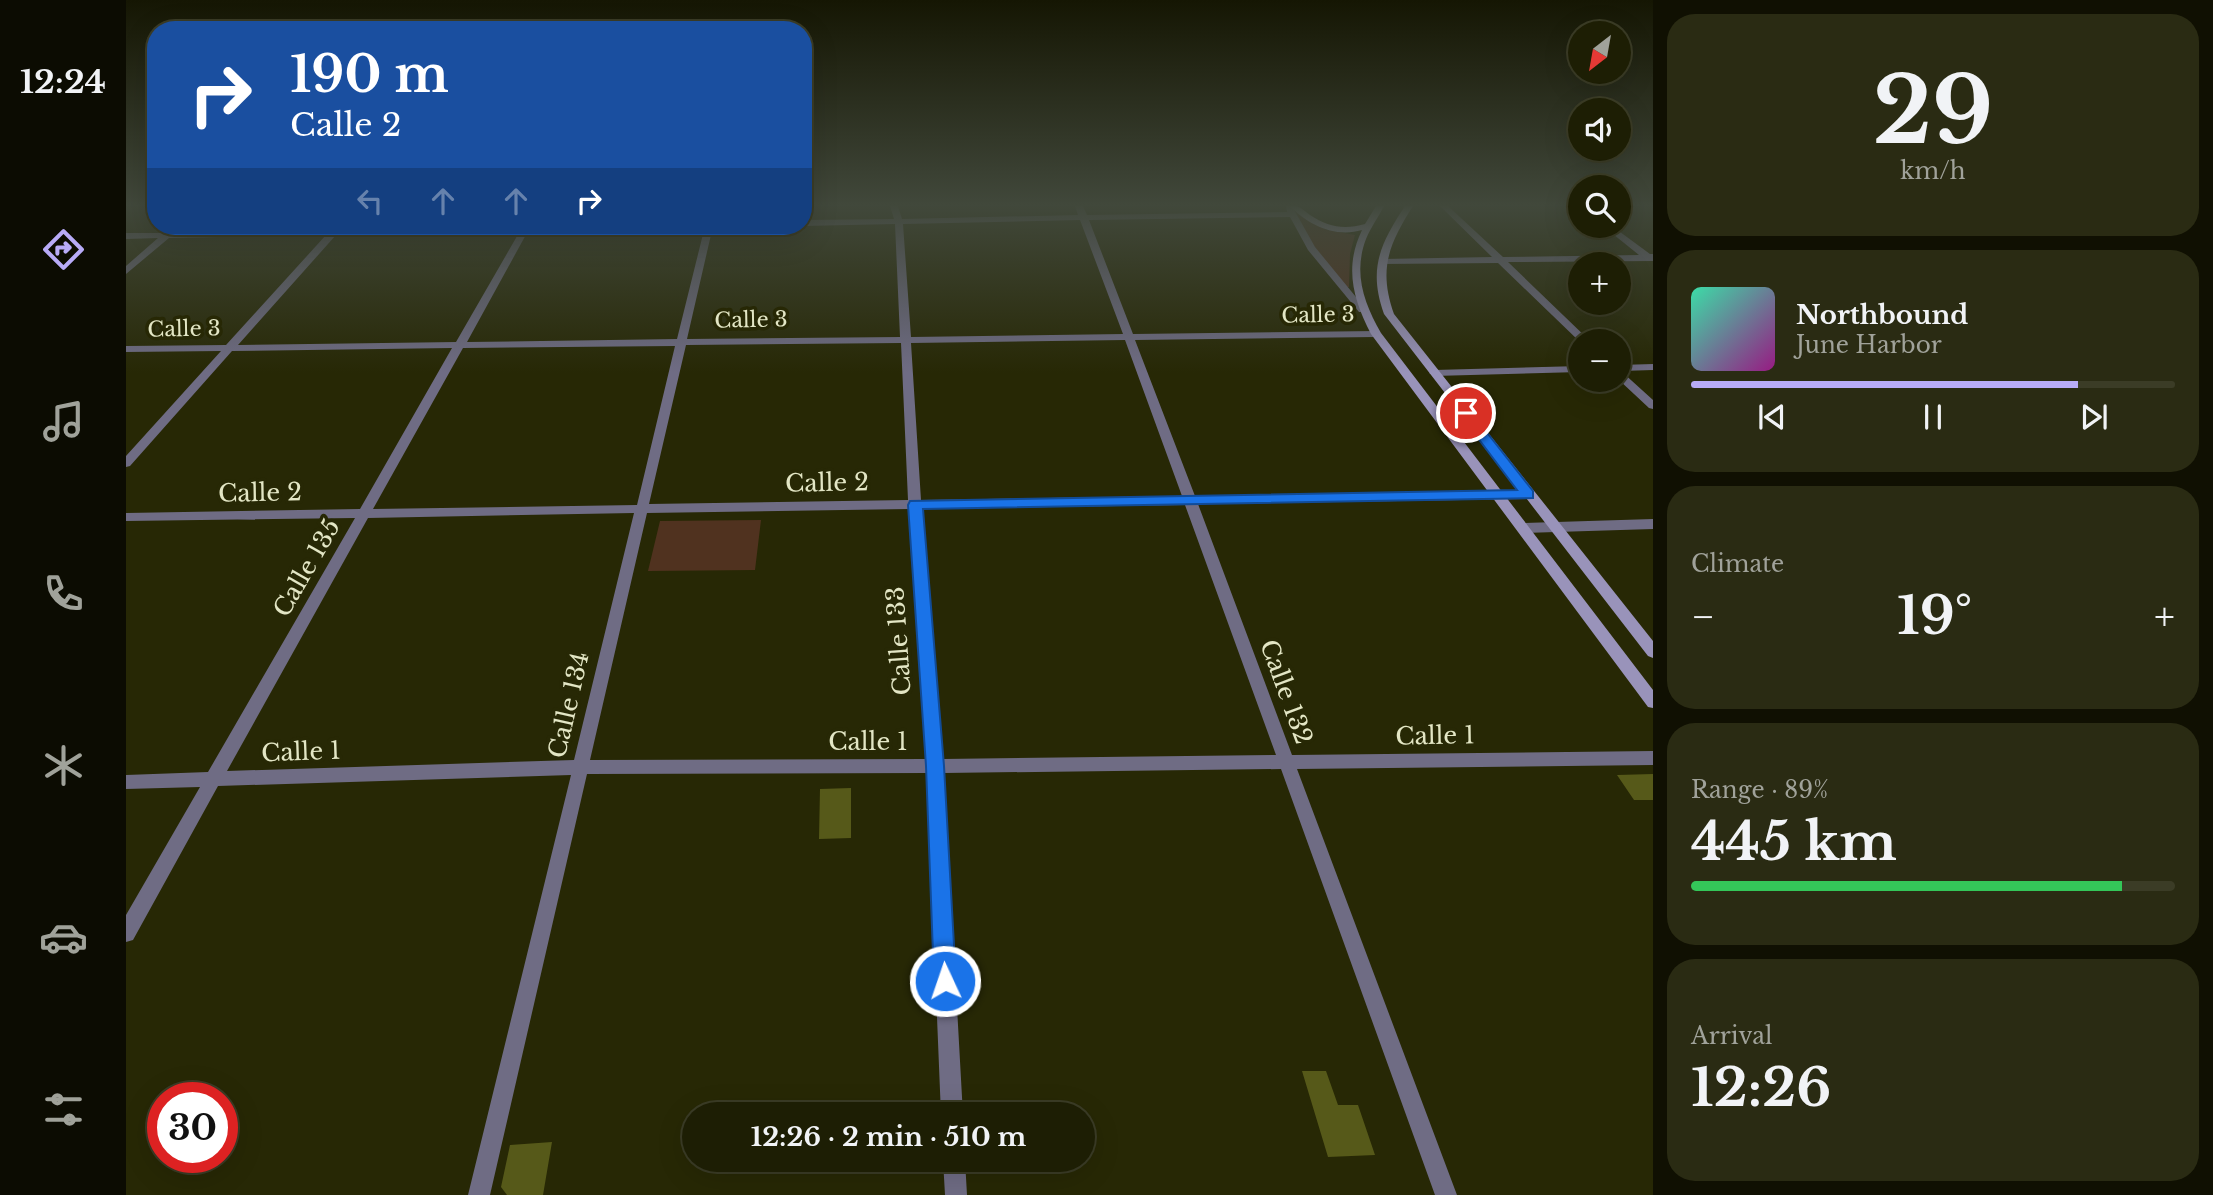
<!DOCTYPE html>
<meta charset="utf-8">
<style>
:root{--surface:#1d1e04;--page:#2a2b13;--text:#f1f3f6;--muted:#a0a29a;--line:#3b3c26;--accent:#b8abf7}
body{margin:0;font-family:"Libre Baskerville",serif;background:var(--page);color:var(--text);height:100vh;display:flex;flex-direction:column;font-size:26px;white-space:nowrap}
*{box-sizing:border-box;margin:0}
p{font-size:23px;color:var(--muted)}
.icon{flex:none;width:38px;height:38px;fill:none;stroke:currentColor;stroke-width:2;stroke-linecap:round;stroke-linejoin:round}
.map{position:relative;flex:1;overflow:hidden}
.side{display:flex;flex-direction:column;gap:14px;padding:14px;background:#101002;width:560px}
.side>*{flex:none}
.hud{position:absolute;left:21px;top:21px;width:665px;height:214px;border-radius:28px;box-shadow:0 7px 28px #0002,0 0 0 2px var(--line);background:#1a4fa0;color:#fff;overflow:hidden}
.needle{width:46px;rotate:211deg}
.buttons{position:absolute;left:1442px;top:21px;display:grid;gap:14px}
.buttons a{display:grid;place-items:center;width:63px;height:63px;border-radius:50%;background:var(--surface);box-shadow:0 7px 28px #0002,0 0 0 2px var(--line);font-size:35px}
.speed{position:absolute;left:21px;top:1082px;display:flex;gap:14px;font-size:35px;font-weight:700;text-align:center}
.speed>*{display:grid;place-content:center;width:91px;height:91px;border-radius:50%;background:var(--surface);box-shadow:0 7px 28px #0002,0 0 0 2px var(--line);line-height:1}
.speed .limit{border:10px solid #d22;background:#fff;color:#111}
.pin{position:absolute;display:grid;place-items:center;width:60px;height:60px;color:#fff;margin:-30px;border:4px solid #fff;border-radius:50%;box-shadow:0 2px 7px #0007}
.me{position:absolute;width:77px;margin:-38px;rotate:357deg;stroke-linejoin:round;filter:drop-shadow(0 0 5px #0008)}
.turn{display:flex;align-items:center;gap:24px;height:147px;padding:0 28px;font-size:32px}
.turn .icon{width:91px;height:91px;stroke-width:2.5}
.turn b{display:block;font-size:49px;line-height:60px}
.lanes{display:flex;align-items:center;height:66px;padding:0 28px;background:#0003;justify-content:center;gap:35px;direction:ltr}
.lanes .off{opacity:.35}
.big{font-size:52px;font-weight:700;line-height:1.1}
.side .widget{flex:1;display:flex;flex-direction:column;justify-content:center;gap:10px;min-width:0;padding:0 24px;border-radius:28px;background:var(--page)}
.side .dial{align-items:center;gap:0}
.dial b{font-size:91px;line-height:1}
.song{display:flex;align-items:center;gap:21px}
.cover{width:84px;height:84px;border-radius:10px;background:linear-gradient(135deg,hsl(160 70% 55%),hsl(310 70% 35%))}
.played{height:7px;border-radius:4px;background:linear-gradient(90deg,var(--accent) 80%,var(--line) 80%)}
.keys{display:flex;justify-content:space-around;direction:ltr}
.heat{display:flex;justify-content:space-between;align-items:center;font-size:38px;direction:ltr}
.charge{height:10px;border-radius:5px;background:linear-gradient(90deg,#34c759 89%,var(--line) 0)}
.trip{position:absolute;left:556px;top:1102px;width:413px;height:70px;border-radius:35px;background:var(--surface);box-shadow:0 7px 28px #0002,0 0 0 2px var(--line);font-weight:700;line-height:70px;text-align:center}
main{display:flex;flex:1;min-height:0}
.tab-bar{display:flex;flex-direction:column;width:126px;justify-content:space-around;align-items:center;background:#0c0c02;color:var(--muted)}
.tab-bar .icon{width:49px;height:49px}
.tab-bar .on{color:var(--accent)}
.tab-bar b{font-size:32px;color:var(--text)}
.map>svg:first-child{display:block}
</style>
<main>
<nav class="tab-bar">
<b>12:24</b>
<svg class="icon on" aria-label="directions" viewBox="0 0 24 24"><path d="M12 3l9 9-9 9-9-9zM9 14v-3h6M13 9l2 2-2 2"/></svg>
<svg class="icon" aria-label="music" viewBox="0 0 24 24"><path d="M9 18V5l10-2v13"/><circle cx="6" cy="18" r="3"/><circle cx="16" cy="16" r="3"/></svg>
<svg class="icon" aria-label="phone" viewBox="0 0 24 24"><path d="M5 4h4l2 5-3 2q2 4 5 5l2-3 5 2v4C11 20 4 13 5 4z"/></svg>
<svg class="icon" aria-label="climate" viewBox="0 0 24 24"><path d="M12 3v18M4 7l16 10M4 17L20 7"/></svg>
<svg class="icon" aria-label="car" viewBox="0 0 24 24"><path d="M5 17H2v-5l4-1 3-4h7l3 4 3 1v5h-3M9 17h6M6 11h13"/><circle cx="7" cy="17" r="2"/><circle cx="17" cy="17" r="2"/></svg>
<svg class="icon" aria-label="filters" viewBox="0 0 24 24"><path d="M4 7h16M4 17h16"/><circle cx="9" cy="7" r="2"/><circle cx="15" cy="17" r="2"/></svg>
</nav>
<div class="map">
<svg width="1527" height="1195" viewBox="0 0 1527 1195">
<rect width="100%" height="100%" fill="#272805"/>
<path fill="#50321f" d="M1169,211L1201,230L1229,235L1224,254L1223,287H1219L1184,241Z
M635,520L629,570L522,571L534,521Z"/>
<path fill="#565919" d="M1527,774V800H1508L1491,775Z
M725,788V838L693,839L694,789Z
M1176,1071H1200L1212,1105H1232L1249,1155L1202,1157Z
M426,1142L417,1195H381L375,1187L384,1145Z"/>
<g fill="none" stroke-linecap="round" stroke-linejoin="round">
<path fill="#6f6c84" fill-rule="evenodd" d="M764,206H772L776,219L952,215L949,206H957L961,215L1161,212L1160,206H1166L1189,247L1239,308V312H1233L1182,250L1164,217L963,220L1007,334L1250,331L1255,334L1250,337L1009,340L1069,496L1402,491L1408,495L1402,499L1072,504L1166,755L1527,751V765L1171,769L1331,1195H1309L1155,769L818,773L837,1115H815L801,773L461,774L364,1195H342L445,775L92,786L7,940L0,942V915L74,787L0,789V775L82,772L229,518L0,521V513L234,509L326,348L106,351L4,466L0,467V456L95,351L0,352V346L100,345L200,235L43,238L0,274V266L32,238L0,239V233H38L46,226H55L49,232L205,230L210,226L214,229L539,226L535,229L402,231L341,342L551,339L579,226H587L561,339L774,337L769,224L677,226V220L768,219ZM954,220L997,334L785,337L777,224ZM394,231L330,342L112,345L210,235ZM999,340L1056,496L795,500L785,343ZM775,343L782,500L523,504L560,345ZM549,346L511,505L247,509L337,348ZM1059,505L1150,755L817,759L796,509ZM783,509L800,759L464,760L521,513ZM508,513L448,760L101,771L242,518Z
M1314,206H1322L1377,257L1513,255L1477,226H1486L1524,254H1527V261L1382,262L1464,341L1454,342L1372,263L1253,264V260L1256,259L1366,257Z
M1527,364V370L1495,371L1527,400V409L1523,408L1493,380V365Z
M1454,366V372L1308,376L1303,373L1308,370Z
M1527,519V529L1396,533L1390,528L1396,523Z
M817,1160H839L841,1195H819Z"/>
<path fill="#9993ba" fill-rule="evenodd" d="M1164,206C1173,205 1176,209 1184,215C1202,227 1218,230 1239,224L1250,206H1258C1253,216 1245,227 1240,239C1227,273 1238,303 1255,333L1527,690V708L1522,707L1245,334C1227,299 1218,267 1236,230C1209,238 1182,225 1164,206Z
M1279,206H1287C1263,244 1252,269 1268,314L1527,641V658L1522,656L1258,314C1242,269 1254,244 1279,206Z"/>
</g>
<linearGradient id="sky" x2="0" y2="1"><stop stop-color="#151603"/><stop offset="0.55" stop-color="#41483b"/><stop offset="1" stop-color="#41483b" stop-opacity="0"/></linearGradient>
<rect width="1527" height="373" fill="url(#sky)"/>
<path fill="#1a73e8" stroke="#114b97" stroke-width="2" d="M1340,409L1344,411L1407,491V498L797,509L818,766L830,981L827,989L819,992L811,989L808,981L800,766L782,505L784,501L1391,490L1333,413Z"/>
<g text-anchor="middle" stroke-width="7" stroke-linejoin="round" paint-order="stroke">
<g font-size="21" fill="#e3e6c5" stroke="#272805">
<text transform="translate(1192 315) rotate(-1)" y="7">Calle 3</text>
<text transform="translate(625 320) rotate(-1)" y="7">Calle 3</text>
<text transform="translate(58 329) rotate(-1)" y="7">Calle 3</text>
</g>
<g font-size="24" fill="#e3e6c5" stroke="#272805">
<text transform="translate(701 483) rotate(-1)" y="8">Calle 2</text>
<text transform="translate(134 493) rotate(-1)" y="8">Calle 2</text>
<text transform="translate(181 568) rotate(-60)" y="8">Calle 135</text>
<text transform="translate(773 641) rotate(-94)" y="8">Calle 133</text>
<text transform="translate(1160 692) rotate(70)" y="8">Calle 132</text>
<text transform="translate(443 705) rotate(-77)" y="8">Calle 134</text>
<text transform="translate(1309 736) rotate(-1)" y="8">Calle 1</text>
<text x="742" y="750">Calle 1</text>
<text transform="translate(175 752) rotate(-2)" y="8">Calle 1</text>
</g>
</g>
</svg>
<div class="buttons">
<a><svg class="needle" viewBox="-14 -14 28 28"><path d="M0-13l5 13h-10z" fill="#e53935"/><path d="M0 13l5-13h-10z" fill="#a0a29a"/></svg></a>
<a><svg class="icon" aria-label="sound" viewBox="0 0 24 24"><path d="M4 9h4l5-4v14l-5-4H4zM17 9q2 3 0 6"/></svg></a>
<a><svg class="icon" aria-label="search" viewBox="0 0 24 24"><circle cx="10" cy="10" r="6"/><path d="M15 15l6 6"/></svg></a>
<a>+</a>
<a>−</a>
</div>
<div class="speed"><div class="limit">30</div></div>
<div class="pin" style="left:1340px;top:413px;background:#d93025"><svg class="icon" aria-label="arrive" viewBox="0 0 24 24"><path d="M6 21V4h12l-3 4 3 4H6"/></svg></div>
<svg class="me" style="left:819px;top:981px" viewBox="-20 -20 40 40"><circle r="17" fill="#1a73e8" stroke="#fff" stroke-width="3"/><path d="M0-11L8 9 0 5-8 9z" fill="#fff"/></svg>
<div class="trip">12:26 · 2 min · 510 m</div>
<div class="hud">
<div class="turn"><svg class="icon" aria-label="right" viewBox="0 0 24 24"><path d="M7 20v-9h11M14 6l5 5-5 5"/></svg><div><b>190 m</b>Calle 2</div></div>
<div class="lanes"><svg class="icon off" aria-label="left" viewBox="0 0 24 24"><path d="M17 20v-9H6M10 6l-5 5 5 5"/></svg><svg class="icon off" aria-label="ahead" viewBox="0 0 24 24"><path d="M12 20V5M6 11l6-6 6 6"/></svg><svg class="icon off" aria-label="ahead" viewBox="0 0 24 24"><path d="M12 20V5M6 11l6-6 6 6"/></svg><svg class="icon" aria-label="right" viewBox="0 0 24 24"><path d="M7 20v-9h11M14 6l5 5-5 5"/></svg></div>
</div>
</div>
<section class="side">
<div class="widget dial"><b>29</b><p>km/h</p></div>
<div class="widget">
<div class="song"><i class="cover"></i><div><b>Northbound</b><p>June Harbor</p></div></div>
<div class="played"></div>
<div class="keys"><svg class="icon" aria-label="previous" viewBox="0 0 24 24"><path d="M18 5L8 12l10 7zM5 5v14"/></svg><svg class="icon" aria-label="pause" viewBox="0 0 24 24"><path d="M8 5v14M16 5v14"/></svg><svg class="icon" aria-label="next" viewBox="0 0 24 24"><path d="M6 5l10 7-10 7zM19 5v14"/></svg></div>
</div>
<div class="widget"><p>Climate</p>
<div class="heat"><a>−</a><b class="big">19°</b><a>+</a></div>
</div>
<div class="widget"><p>Range · 89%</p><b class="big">445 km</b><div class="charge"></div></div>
<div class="widget"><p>Arrival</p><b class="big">12:26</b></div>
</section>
</main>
